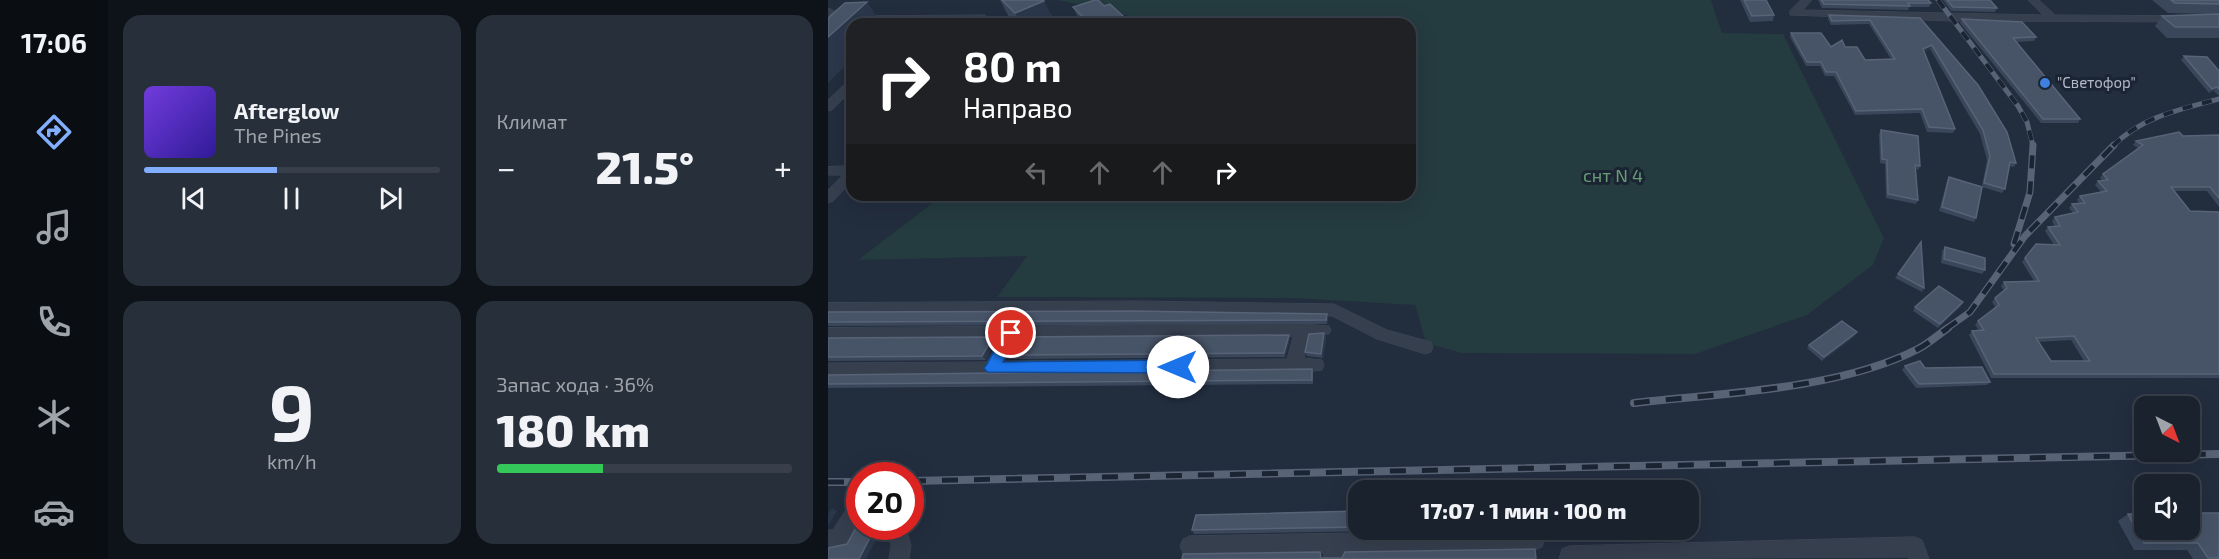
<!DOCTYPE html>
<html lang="ru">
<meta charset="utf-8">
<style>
:root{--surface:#1a222e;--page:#272f3a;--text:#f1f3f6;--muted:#9fa4aa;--line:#383f4a;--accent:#82aeff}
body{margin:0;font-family:"Exo 2",sans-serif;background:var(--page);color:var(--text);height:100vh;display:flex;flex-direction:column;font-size:22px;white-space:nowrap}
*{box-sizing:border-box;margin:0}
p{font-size:20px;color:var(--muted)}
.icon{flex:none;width:33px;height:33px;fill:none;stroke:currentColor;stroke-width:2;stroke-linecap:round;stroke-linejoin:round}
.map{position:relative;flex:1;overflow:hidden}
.details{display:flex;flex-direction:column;gap:15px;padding:15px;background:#0e1319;width:720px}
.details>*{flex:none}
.banner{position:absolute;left:18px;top:18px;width:570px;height:183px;border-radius:18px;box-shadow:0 6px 24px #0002,0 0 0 2px var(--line);background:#202124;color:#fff;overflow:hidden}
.needle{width:39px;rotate:138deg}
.controls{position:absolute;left:1306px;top:396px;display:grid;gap:12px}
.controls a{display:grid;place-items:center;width:66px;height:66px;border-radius:12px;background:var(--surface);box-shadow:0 6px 24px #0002,0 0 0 2px var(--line);font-size:30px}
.speed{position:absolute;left:18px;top:462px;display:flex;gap:12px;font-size:30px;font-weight:700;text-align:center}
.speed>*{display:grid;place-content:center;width:78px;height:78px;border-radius:50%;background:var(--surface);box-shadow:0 6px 24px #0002,0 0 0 2px var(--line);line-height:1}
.speed .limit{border:9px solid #d22;background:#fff;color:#111}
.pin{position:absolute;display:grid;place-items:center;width:51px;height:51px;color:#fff;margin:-26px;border:3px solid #fff;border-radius:50%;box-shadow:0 2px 6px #0007}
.me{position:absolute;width:66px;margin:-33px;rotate:270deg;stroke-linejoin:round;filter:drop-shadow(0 0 4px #0008)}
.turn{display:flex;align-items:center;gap:21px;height:126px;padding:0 18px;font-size:27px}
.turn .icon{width:78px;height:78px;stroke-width:2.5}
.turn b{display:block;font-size:42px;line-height:51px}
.lanes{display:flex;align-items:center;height:57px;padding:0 18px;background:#0003;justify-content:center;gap:30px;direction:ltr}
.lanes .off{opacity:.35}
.big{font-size:45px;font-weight:800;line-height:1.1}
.details .widget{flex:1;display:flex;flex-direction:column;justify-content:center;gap:9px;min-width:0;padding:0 21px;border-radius:18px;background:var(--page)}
.details .dial{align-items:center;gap:0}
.dial b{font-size:78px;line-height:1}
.song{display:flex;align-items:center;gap:18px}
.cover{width:72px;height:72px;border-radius:9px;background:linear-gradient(135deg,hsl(260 70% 55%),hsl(250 70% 35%))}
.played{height:6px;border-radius:3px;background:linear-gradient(90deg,var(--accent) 45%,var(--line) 45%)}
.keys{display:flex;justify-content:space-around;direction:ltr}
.heat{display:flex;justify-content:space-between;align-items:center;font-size:33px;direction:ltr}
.charge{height:9px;border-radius:4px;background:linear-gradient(90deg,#34c759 36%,var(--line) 0)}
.details .tiles{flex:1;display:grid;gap:15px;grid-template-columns:repeat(2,1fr)}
.trip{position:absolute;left:520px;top:480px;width:351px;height:60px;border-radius:18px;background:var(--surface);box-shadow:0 6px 24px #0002,0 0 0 2px var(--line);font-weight:800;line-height:60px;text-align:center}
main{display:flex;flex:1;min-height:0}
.tabs{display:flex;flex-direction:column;width:108px;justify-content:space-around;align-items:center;background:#0a0e12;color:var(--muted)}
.tabs .icon{width:42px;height:42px}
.tabs .current{color:var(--accent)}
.tabs b{font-size:27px;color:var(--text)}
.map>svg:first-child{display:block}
</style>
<main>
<nav class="tabs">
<b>17:06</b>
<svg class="icon current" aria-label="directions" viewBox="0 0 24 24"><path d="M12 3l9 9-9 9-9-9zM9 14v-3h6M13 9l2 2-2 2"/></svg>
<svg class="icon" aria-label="music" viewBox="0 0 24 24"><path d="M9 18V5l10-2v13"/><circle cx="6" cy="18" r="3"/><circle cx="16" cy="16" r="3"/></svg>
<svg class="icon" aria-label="phone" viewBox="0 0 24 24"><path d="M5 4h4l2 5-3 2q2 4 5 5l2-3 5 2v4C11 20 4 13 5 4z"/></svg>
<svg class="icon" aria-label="climate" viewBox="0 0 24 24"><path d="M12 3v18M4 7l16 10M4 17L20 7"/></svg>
<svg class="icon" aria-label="car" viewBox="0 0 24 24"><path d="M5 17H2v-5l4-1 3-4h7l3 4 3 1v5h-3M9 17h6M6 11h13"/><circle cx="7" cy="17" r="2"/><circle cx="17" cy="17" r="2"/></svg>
</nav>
<section class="details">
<div class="tiles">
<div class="widget">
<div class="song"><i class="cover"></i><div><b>Afterglow</b><p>The Pines</p></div></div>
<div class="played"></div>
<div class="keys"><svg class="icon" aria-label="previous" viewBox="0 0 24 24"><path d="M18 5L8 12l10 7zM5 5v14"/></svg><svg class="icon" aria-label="pause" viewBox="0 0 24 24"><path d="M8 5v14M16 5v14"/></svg><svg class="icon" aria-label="next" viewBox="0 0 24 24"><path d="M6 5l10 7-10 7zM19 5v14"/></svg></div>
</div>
<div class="widget"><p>Климат</p>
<div class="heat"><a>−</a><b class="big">21.5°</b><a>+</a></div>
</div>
<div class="widget dial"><b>9</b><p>km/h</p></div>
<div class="widget"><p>Запас хода · 36%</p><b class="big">180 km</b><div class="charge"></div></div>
</div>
</section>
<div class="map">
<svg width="1391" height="559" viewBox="0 0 1391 559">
<rect width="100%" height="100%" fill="#222d3e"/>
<path fill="#243b3f" d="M229,0H883L894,33L955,34L1056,238L1045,265L979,315L867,354L634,353L598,343L587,305L464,298L169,297L199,256L30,260L115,195H582V24H339Z"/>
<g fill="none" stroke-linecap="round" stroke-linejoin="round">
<defs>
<path id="minor" d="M973,0H984L975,10L1215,15L1200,0H1211L1227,15L1391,16V22L1124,21L962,15V11Z
M0,8L18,16L157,15L167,24H156L154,21L19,22L0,36V27L9,20L0,15Z
M24,80V90L4,110L0,111V100L20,81Z
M24,166V181L5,201L0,203V190L15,175H0V167Z
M308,301L506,304L559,330L603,342L605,347L603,352L597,354L549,339L504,316L308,313L0,315V303Z
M474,324L501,326L503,330L501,334L481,336L476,358L494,360L496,365L494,370L466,373L0,377V363L159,362L172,339L0,340V328ZM465,337L459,359L176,361L188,339Z
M32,502V523L17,547L0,550V530H5L21,505Z
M57,526H77L83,545L81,559H61L63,545Z
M707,530L714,533L717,540L714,547L707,550L516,553L515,559H495L496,553L362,556L355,553L352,546L355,539L362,536Z
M1087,537L1094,540L1101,559H1081L1080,557L731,559L734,549L741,546Z"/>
</defs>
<use href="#minor" stroke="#3f4857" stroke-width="1"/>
<use href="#minor" fill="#363f4e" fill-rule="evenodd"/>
<defs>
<path id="rail-far2" d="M1110,0L1190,106L1199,122L1205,146
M1285,146C1313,117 1353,109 1391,99"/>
<path id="rail-far1" d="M1186,244L1202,192L1205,145
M1118,329L1142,312L1197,236L1286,145"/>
<path id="rail" d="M806,403C894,393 1010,390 1090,349C1100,344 1110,335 1120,328
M82,481L1391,454
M0,482H32"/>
</defs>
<use href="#rail-far2" stroke="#586376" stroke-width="5"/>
<use href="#rail-far1" stroke="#586376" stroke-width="7"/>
<use href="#rail" stroke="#586376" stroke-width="8"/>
<use href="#rail-far2" stroke="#1b2433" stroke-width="4" stroke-dasharray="10" stroke-linecap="butt"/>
<use href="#rail-far1" stroke="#1b2433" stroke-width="4.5" stroke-dasharray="13" stroke-linecap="butt"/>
<use href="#rail" stroke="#1b2433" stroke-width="5" stroke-dasharray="16" stroke-linecap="butt"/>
</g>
<path fill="#3a475b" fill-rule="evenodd" d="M172,0H215L228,24H187L182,19Z
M912,0H938L946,15L945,21L922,22Z
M990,0H1100L1103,3L1101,7H1081L1080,10L994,8Z
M1115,0H1162L1169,8L1167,12L1123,11Z
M1324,0H1391V38H1339L1327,26L1334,16L1380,14L1340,13Z
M245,7L298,24H253Z
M1001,15L1092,18L1188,163L1186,167L1181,166L1177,189L1174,193L1154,187L1148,218L1146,222L1111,211L1119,181L1121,177L1154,186L1159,160L1152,134L1102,49L1096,52L1127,129L1125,133L1099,132L1092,113L1027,115L1006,76H997L992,66H978L962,37L963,33L1003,47H1017L1037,60L1063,59L1041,24L1003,25L1000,19Z
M1134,19L1208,37L1206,41L1188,42L1252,119L1250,123H1213L1132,23Z
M1356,56L1391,71V96L1386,91L1381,93L1353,60Z
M1053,130L1092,166L1090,170L1088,169L1090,200L1088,204L1058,198L1057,164L1052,163L1051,134Z
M1391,135V207L1379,191H1346L1362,211L1391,212V378H1163L1141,335L1144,331L1151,330L1147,325L1150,321L1167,307L1164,302L1167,298L1176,291L1173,286L1176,282L1206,281L1194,262L1208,244L1226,245L1217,231L1220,227H1227L1224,221L1227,217L1245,213L1241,208L1244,204L1251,203L1249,200L1252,196L1273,192L1267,185L1270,181L1274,180L1272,178L1275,174L1310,148L1305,145L1308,141L1355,136ZM1243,340L1256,361H1223L1210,342Z
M1117,247L1157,270L1154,274L1113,263L1114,251Z
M1070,274L1096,288L1094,292L1067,278Z
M1133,306L1110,328L1085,311L1087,307Z
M0,312L500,318L499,324L0,326Z
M496,333L498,337L495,358L479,356L477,352Z
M1027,336L994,361L979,348L981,345Z
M165,337L168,341L158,360L0,361V338Z
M462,339L457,357L180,359L176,355Z
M1077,366L1162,382L1159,385L1088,388L1074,370Z
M484,369L485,373V384L0,388V375Z
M531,511V530H606L366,534L364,530Z
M1391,513V559H1365L1359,550H1306L1290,521L1300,514Z"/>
<path fill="#2b374b" d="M216,1L228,24H193L187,13Z
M39,2L54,24H24V59L0,83V37Z
M295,16L298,24H278Z
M1104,45L1102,49L1093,53L1095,49Z
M1389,87L1386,91L1381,93L1384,89Z
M1135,302L1133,306L1110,328L1112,324Z
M1029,332L1027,336L994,361L996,357Z
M496,333L498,337L495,358L493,354Z
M461,335L462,339L457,357L456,353Z
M165,337L168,341L158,360L154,356Z
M4,508L9,511L0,526V514Z
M48,526L55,527L38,559H31Z"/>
<path fill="#475367" stroke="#586377" stroke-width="1.5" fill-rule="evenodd" d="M174,0H215L216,1L187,13Z
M267,0H270L276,6L282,4L295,16L278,24H262L245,7Z
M916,0H938L946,15L924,16Z
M993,0H1100L1103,3H1080L1082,6L996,4Z
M1119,0H1162L1169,8L1125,7Z
M1343,0H1391V4L1347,3Z
M39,2L0,37V18L17,3Z
M1391,14V27H1347L1334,16Z
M1001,15L1092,18L1150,85L1179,132L1188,163L1182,162L1177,189L1156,183L1162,156L1155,130L1104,45L1095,49L1127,129L1101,127L1094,109L1028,111L1008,72H998L993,62H979L963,33H993L1003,47L1014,40L1017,47H1029L1037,60L1067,59L1042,20L1004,21Z
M1134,19L1194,22L1208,37L1185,38L1252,119H1215Z
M1356,56L1379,57L1391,71V89L1389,87L1384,89Z
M1053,130L1090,136L1092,166L1087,165L1090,200L1060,194L1059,160L1054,159Z
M1351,132L1355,136L1391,135V198L1382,187H1343L1362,211L1391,212V374H1166L1144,331L1156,330L1150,321L1171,305L1167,298L1179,288L1176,282L1211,281L1197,258L1208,244L1232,245L1220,227L1232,226L1227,217L1250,212L1244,204L1257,203L1252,196L1279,191L1270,181L1280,180L1275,174L1315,145L1308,141ZM1246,336L1262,361H1223L1208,338Z
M1121,177L1154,187L1148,218L1114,207Z
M1093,242L1096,288L1070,274Z
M1117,247L1157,258V270L1116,259Z
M1111,286L1135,302L1112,324L1087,307Z
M306,311L499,314L498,320L0,322V312Z
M1014,321L1029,332L996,357L981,345Z
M496,333L493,354L477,352L481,334Z
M461,335L456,353L176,355L186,337Z
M165,337L154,356L0,357V338Z
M1092,361L1097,368L1154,367L1162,382L1091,384L1077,366Z
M484,369V380L0,384V375Z
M531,511V527L364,530L368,515Z
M1362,513H1391V558H1380L1370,543H1316L1300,514H1317V530H1362Z
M30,524H32V526H48L31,559H0V548L19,544Z
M707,549L708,559H354L355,554L492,552L493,558H514L517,552Z"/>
<path fill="#1a73e8" stroke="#114b97" stroke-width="1.5" d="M183,327L190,333L175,362L350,360L357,367L350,373L159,372L156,368L159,364L178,328Z"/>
<circle fill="#3f7fe0" stroke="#1b2433" stroke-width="2" cx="1217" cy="83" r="6"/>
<g text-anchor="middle" stroke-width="6" stroke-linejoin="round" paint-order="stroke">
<g font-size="15" fill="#b2baca" stroke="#1b2433" text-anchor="start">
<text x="1229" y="88">"Светофор"</text>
</g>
<g font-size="18" fill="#679c75" stroke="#1b2433">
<text x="785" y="182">снт N 4</text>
</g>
</g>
</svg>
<div class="controls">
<a><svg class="needle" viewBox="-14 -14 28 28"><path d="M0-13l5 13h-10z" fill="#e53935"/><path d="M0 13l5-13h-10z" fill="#9fa4aa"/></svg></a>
<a><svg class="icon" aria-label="sound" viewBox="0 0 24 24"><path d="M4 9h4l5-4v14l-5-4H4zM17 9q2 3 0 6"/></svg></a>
</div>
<div class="speed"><div class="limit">20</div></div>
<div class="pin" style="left:183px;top:333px;background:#d93025"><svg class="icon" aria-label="arrive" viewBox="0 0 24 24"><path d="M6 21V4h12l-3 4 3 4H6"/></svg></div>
<svg class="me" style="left:350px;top:367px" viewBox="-20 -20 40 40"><circle r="19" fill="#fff"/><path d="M0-13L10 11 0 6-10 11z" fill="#1a73e8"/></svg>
<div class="trip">17:07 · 1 мин · 100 m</div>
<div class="banner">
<div class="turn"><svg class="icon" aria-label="right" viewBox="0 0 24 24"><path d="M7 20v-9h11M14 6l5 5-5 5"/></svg><div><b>80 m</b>Направо</div></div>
<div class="lanes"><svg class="icon off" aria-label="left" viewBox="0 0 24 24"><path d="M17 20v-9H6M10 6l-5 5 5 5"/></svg><svg class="icon off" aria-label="ahead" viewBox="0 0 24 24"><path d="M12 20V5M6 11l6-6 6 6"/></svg><svg class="icon off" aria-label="ahead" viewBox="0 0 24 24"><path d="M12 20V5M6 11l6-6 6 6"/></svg><svg class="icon" aria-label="right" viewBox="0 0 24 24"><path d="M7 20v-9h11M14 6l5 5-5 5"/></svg></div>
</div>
</div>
</main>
